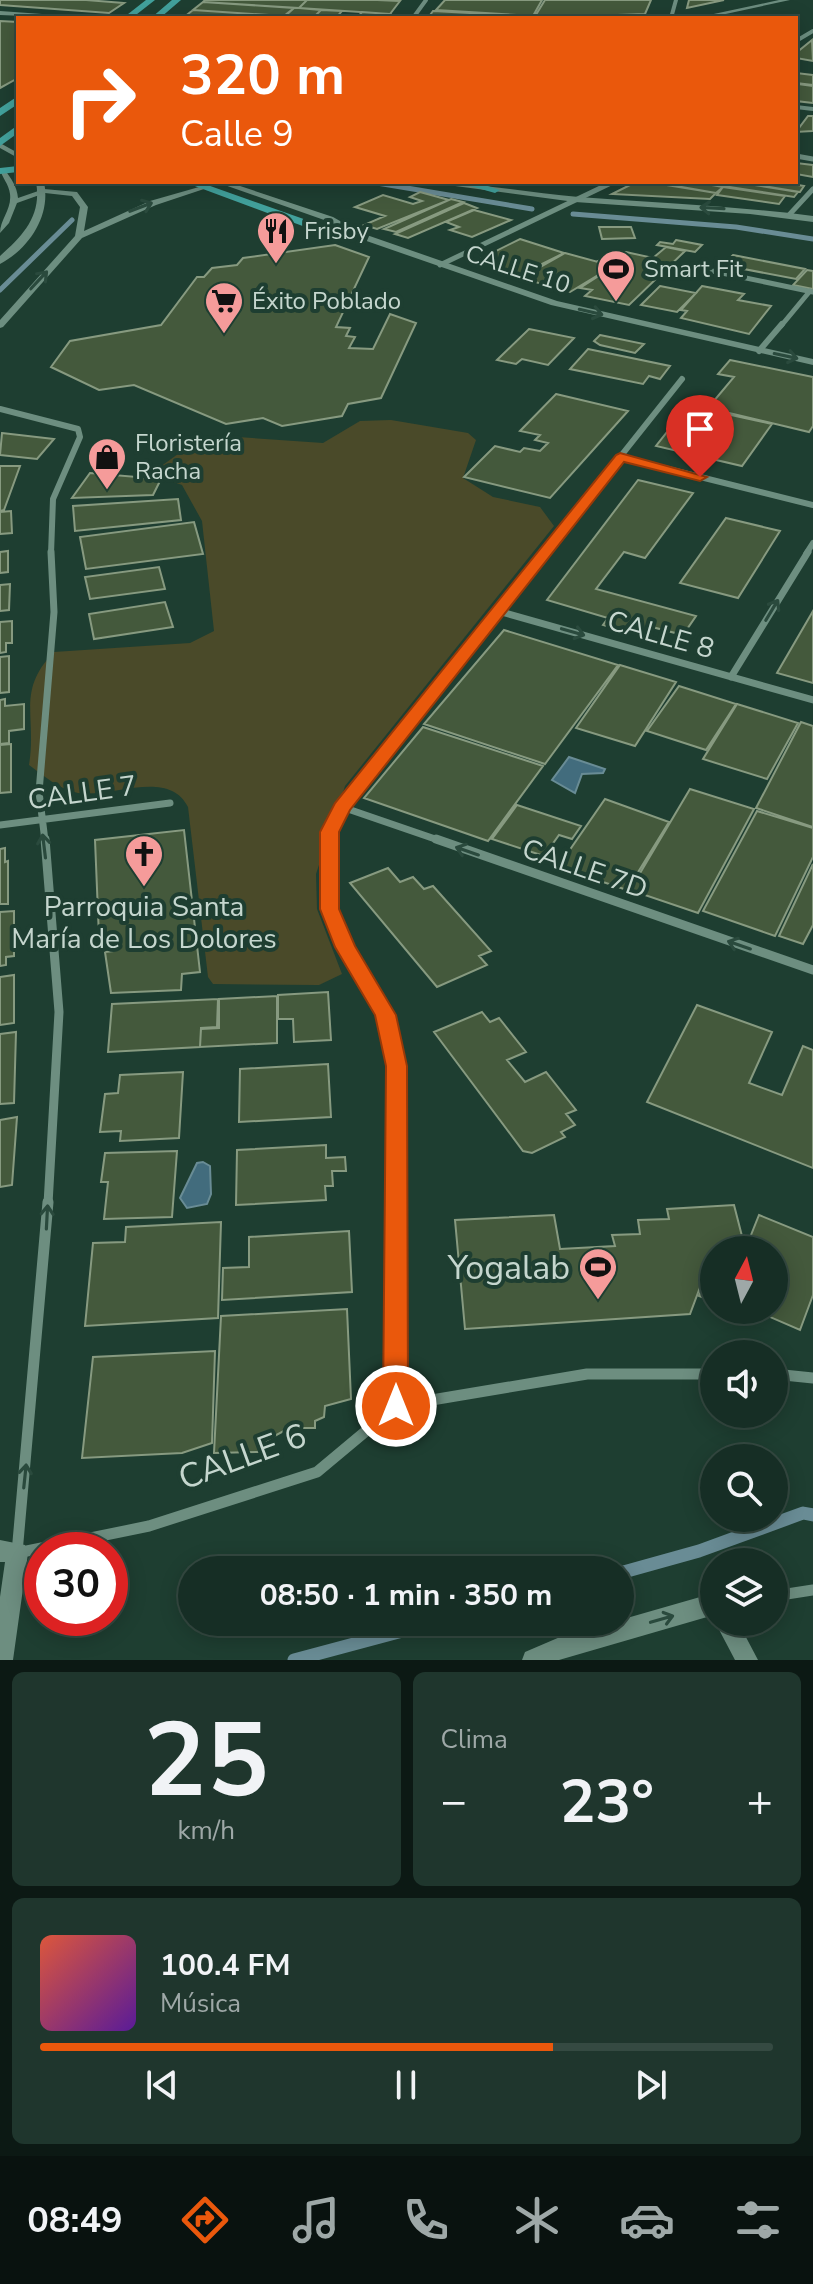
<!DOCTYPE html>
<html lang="es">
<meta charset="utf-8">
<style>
:root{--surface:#162e25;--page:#1f362d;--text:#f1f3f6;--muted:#9ea8a7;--line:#354a42;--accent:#ea580c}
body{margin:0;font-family:"Nunito Sans",sans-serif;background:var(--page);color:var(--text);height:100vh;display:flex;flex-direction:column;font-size:30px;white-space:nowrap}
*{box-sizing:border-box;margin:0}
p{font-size:26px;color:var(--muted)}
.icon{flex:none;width:44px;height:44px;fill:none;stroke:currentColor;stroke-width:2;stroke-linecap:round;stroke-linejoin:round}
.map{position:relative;height:1660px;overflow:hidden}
.drawer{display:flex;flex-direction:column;gap:12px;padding:12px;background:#0c1914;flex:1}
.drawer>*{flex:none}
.hud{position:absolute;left:16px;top:16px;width:782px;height:168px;border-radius:0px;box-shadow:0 4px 20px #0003,0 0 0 2px var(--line);background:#ea580c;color:#fff;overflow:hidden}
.needle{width:52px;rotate:7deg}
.controls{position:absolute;left:700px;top:1236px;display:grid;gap:16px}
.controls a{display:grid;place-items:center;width:88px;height:88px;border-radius:50%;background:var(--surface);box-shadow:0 4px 20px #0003,0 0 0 2px var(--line);font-size:40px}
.speed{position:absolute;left:24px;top:1532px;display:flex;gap:16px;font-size:40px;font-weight:700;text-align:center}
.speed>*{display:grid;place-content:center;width:104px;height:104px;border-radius:50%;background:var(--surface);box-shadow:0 4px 20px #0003,0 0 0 2px var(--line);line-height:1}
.speed .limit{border:12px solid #d22;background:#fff;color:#111}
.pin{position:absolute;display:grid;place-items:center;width:68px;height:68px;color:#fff;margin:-82px -34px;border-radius:50% 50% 50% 0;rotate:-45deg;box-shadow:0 0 8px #0007}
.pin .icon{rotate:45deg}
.me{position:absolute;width:88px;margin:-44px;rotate:0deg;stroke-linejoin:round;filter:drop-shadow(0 0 6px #0008)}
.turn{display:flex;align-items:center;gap:28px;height:168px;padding:0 32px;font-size:36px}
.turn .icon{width:104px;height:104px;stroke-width:2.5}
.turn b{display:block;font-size:56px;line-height:68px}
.big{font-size:60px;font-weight:700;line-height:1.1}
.drawer .tile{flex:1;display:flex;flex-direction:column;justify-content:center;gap:12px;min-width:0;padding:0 28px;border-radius:12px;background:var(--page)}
.drawer .dial{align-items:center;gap:0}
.dial b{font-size:104px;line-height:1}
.song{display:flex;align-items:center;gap:24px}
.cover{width:96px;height:96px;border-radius:12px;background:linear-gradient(135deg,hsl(10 70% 55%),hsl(270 70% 35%))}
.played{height:8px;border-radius:4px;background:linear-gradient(90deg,var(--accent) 70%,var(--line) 70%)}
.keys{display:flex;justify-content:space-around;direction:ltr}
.heat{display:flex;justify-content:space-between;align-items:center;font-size:44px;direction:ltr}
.drawer .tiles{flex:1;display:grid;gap:12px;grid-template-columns:1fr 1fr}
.tile:last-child{grid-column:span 2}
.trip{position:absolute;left:178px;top:1556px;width:456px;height:80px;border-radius:40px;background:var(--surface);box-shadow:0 4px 20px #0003,0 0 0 2px var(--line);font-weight:700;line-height:80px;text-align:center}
.tab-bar{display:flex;height:128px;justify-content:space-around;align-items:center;background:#09120f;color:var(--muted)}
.tab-bar .icon{width:56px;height:56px}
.tab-bar .active{color:var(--accent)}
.tab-bar b{font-size:36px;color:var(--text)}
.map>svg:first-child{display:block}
</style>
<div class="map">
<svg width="813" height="1660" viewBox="0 0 813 1660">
<rect width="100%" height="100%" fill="#1e3e31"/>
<path fill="#4a4a29" d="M391,420L468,433L476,440L463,478L493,497L540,507L554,526L345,786L316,874L317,909L342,974L319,985L213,984L208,977L188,807C169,768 112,798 78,793C60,790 43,775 29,765C37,716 16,691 54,652L190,643L214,631L202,521L182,485L171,481L160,467L178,454L223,436L323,443L360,421Z"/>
<path fill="#426c7d" stroke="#698c95" stroke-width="2" d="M569,757L605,769L603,773L582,774L575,793L552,780Z
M203,1162L210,1166L211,1194L207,1204L187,1208L180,1198L197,1163Z"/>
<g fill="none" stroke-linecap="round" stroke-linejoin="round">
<path stroke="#698c95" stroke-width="5" d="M371,182L532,209
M573,214L736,227L813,239
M0,290L72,220"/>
<path stroke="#698c95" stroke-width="13" d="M620,1573L699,1551L803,1513L813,1515
M294,1660L436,1622"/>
</g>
<path fill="#44593c" stroke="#879a80" stroke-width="2" d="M0,0H86L124,3L109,13L0,5Z
M205,0H307L299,8L203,2Z
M307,0H377L400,1L390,14L299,8Z
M445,0H542L533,16L436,10Z
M545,0H651L645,14L534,18Z
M689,0H724L687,8Z
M203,2L294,8L284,16L193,10Z
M294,8H299L321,10L313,18H283Z
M193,10L284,16L183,18Z
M321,10L342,11L336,18H313Z
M433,11L470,13L467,18H428Z
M362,12L390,14L386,18H357Z
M471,13L534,17L469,18Z
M0,21L18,22V78L0,88Z
M812,40L813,61L796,58V53Z
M796,73L813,75V85L796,83Z
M798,84L813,86V103L796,101Z
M808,116H813V131L796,132Z
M796,163L813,165V177L796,174Z
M636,182H648L716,193L710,199L612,194Z
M653,182H695L723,187L716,193Z
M727,182H736L798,192L794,197L723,186Z
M739,182H780L804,186L800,192Z
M723,187L785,196L779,204L717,195Z
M420,192L449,200L377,229L364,225L385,216L355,207L383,195L413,204L422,201L410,197Z
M451,199L463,202L396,232L384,229Z
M464,203L477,208L408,238L395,234Z
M474,210L511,220L472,237L450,230L459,227L446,222Z
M599,227H631L635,238L602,239Z
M520,239L564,253L520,275L476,261Z
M676,240L702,245L695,252L657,245L660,242L673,244Z
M335,245L369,257L336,327L350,328L346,336L355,337L349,348L373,349L390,314L416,323L381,398L348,404L342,416L282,426L263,418L226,424L134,385L99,390L51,367L70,341L161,325L197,277H204L212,268L237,265L243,258Z
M666,247L685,251L629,305L585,296L592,290L580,288L614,266L598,261L626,252L653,258Z
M565,253L613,266L570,292L521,278Z
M733,255L805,269L796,279L723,265Z
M807,270L813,271V289L793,285Z
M660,286L696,293L677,312L641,305Z
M702,286L744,294L738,300L771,306L749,334L681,318L687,311L681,310Z
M529,329L574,338L548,365L522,359L516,364L497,360Z
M600,335L644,344L635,353L600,345L594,341Z
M588,349L670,366L660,379L649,376L643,384L570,369Z
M730,360L813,377V426L809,432L708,408L734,377L718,374Z
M556,394L628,411L550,498L464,477L495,446L520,452L524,448L540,451L548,443L535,440L540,435L520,431Z
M699,408L772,424L742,466L656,446L679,417L689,420Z
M2,433L54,439L37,459L0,455Z
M0,466H20L4,510L0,511Z
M90,473L161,479L153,495L72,498Z
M638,480L693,493L645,558L624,552L596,589L696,616L683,635L648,626L644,631L628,626L624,631L603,625L608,618L547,600Z
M178,499L181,520L75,531L73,506Z
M11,511L12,533L0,534V512Z
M726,518L780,531L738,598L680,583Z
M194,522L203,554L86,569L80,537Z
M8,551V572L0,573V552Z
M159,567L165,589L90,599L85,577Z
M10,584L9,610L0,611V585Z
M165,602L173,627L94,639L89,614Z
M813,611V683L777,673Z
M12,621V643H6V652L0,653V622Z
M504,630L618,665L545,764L424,724Z
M9,656V692L0,693V657Z
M620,665L676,682L635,746L576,728Z
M679,686L736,704L706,750L647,731Z
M5,699V706L24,704V729L9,731V743L0,744V700Z
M737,704L798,723L767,779L703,759Z
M801,722L813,726V827L756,808Z
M423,727L543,766L488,841L364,798Z
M11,744V792L0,793V745Z
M690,789L754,809L698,913L630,890Z
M605,799L669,822L627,890L558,867Z
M517,805L581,826L572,839L559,835L544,856L492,839Z
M757,811L813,828V857L775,936L703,911Z
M184,830L200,972L182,974L181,990L111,993L105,952L113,951V935L99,937L95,840Z
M5,848V862L8,861V904H0V849Z
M813,864V925L803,944L779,936Z
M388,868L400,882L413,877L424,889L433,886L491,951L479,956L487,965L437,987L350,883Z
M14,911V956L6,957V965L0,966V912Z
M14,975V1023L0,1025V977Z
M328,992L331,1040L294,1042L293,1019H278V995Z
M277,996V1043L200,1047L201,1029L219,1028V999Z
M218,999L217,1027L201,1028L200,1047L108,1052L112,1004Z
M697,1005L772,1032L749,1083L782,1095L803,1046L813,1050V1168L647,1102Z
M482,1012L490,1022L499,1018L526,1052L507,1060L525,1082L546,1072L576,1110L566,1114L575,1125L561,1132L565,1137L532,1153L523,1151L434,1032Z
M16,1032L14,1103L0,1104V1034Z
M328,1064L331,1117L239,1122L240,1069Z
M183,1072L179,1138L120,1141L121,1131L100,1132L105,1094L118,1093L120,1075Z
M17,1117L12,1185L0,1187V1120Z
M326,1145V1158L345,1157L346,1171H332L333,1186H325L326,1200L236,1205L237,1150Z
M177,1151L172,1217L104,1219L108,1182H101L105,1153Z
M734,1205L744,1244L741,1250H714L690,1314L465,1329L455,1220L554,1215L560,1249L615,1246L612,1235L640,1234L638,1220L669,1219L667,1209Z
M759,1215L813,1237V1295L800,1330L754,1310H774V1250H745Z
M221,1222L218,1318L85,1326L93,1243L125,1242L126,1227Z
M349,1231L352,1292L222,1300L223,1268L249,1267V1237Z
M714,1260V1302L699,1296Z
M347,1309L351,1399L325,1406L324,1417L315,1421V1428H289L269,1439L258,1452L214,1453L221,1316Z
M215,1351L212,1443L182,1453L82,1458L93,1357Z"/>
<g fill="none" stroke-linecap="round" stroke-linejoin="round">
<path stroke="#6d8e80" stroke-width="4" d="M413,18L426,0
M671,18L676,0
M796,41L813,31
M796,107L813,109"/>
<path stroke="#6d8e80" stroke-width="5" d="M796,156L813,159
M789,215L813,189
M440,265L613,182
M712,271L813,292
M781,326L810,291"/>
<path stroke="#6d8e80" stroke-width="6" d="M759,351L782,324
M0,409L78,429L80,437L53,499L51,554
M620,457L813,505
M543,554L682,379
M806,554L813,543"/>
<path stroke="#6d8e80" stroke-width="7" d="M498,611L813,700
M731,677L808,552
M342,807L441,841
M0,825L170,803
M45,841L39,792L54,612L51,552
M329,841V832L342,807L545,552"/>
<path stroke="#6d8e80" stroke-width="9" d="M45,839L59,1012L48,1204
M329,839L330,909L345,947L385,1015L396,1066V1204
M436,839L813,970"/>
<path stroke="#6d8e80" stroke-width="11" d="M48,1202L17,1553L149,1526L317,1472L396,1406L587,1374H714
M396,1202V1406
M774,1374L813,1378
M774,1596L813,1590"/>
<path fill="#6d8e80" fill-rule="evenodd" d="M779,0H790L707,18H695Z
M0,11L70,16L73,18L0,15Z
M0,169H4C11,178 17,186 18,198L44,189L77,192L88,207L84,231L150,201L206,185L210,187L156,205L82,238L3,327L0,328V320L75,236L80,207L72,196L45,193L17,203L9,223L0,233C0,219 12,209 10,194C9,184 2,178 0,169Z
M0,1540L25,1545L28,1553L13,1660H0V1597L5,1562H0Z
M714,1593V1615L559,1660H522L525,1652L560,1637L612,1622H620V1620Z
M715,1622H738L758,1660H735Z"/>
<path fill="#6d8e80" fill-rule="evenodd" d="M0,143L18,153V158L0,148Z
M36,182H44C51,215 30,248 0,264V256C24,235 42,215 36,182Z
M216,182H228L333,217L361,233L557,301L813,359V365L551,305L355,237L327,221Z
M425,182C476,182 527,193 579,197C657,203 735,206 813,216V222L750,214L575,202Z"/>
<path fill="#42a19c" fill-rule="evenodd" d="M146,0H155L132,18H123Z
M172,0H181L160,18H151Z
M18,96V104L0,116V108Z
M18,125V133L0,146V138Z
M18,166V172L0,174V168Z
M184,182H199L315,223L364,235L358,238L308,228Z
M456,182H475L500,190L495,193Z"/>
</g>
<defs><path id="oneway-shaft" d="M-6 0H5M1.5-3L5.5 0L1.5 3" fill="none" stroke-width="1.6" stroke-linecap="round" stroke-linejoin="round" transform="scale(2)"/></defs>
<g stroke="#2a4a3d">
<use href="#oneway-shaft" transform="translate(141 207) rotate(-21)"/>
<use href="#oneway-shaft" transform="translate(712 208) rotate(-177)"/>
<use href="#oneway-shaft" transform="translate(39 280) rotate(-47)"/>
<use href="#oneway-shaft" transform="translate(591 312) rotate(13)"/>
<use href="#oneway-shaft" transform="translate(786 356) rotate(12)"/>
<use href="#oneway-shaft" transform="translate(772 610) rotate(-59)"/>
<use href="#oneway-shaft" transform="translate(573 632) rotate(16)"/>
<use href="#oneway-shaft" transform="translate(44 846) rotate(-97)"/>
<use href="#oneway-shaft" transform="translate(467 851) rotate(-161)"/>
<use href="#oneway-shaft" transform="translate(739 945) rotate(-161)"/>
<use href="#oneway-shaft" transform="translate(47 1217) rotate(-87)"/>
<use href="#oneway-shaft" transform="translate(25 1476) rotate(-84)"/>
<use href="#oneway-shaft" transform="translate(662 1619) rotate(-16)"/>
</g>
<path fill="#ea580c" stroke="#983908" stroke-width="2" d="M620,453L707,477L700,481L624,462L350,810L339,832V909L355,946L396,1015L407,1066L408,1406L405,1415L396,1418L386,1415L383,1406L386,1066L375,1015L335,947L320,909V832L335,803L616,455Z"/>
<defs>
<symbol id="restaurant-pin" viewBox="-11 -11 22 30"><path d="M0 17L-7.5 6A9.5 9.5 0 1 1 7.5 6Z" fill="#f59b9a" stroke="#1e3e31"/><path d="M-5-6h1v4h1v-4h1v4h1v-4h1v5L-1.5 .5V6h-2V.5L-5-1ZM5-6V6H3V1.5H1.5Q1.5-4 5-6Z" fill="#111"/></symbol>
<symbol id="stadium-pin" viewBox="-11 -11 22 30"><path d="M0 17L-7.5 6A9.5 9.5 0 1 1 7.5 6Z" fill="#f59b9a" stroke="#1e3e31"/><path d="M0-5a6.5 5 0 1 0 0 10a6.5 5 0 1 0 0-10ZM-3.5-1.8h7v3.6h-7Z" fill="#111"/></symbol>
<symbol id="supermarket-pin" viewBox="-11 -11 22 30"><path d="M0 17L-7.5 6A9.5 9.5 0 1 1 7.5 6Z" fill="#f59b9a" stroke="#1e3e31"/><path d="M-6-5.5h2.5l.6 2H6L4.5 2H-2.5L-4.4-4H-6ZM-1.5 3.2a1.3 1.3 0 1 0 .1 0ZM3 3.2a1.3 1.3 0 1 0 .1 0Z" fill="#111"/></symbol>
<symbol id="shop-pin" viewBox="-11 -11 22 30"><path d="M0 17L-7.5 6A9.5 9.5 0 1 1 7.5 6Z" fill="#f59b9a" stroke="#1e3e31"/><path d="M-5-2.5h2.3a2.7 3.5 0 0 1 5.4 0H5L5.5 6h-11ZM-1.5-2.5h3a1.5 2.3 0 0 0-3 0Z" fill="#111"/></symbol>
<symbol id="church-pin" viewBox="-11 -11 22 30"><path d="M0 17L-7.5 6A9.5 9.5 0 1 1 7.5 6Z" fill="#f59b9a" stroke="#1e3e31"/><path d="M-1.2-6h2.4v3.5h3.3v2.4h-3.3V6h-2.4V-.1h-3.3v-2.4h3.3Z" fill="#111"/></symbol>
</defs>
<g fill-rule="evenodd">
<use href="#restaurant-pin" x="254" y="209" width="44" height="60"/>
<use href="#stadium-pin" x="594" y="247" width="44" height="60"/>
<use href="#supermarket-pin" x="202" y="279" width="44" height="60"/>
<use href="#shop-pin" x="85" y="435" width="44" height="60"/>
<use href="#church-pin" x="122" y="832" width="44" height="60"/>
<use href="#stadium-pin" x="576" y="1245" width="44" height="60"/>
</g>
<g text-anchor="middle" stroke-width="8" stroke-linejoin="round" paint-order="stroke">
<g font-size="24" fill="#c5d6ce" stroke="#1e3e31" text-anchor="start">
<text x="304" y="239">Frisby</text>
<text x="644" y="277">Smart Fit</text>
<text x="252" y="309">Éxito Poblado</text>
<text x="135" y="451">Floristería<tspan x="135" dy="28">Racha</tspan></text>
</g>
<g font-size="24" fill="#c5d6ce" stroke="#1e3e31">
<text transform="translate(518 269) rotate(18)" y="8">CALLE 10</text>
</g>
<g font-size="28" fill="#c5d6ce" stroke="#1e3e31">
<text transform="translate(661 634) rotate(16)" y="10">CALLE 8</text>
<text transform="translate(82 792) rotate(-8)" y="10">CALLE 7</text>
<text transform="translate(585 868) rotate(19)" y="10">CALLE 7D</text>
</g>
<g font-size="28" fill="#c5d6ce" stroke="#1e3e31">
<text x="144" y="916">Parroquia Santa<tspan x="144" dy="32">María de Los Dolores</tspan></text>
</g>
<g font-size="34" fill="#c5d6ce" stroke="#1e3e31" text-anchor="end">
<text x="570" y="1279">Yogalab</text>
</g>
<g font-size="34" fill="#c5d6ce" stroke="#1e3e31">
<text transform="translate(242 1456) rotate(-20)" y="12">CALLE 6</text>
</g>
</g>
</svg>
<div class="controls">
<a><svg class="needle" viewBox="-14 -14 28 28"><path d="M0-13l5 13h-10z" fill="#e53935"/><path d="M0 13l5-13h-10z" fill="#9ea8a7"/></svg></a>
<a><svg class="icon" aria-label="sound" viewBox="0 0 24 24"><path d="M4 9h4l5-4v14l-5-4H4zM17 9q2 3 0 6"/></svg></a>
<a><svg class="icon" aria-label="search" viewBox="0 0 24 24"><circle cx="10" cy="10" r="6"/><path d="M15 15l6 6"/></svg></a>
<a><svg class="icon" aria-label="layers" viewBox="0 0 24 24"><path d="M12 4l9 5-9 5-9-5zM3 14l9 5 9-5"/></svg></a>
</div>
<div class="speed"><div class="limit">30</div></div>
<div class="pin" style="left:700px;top:477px;background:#d93025"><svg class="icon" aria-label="arrive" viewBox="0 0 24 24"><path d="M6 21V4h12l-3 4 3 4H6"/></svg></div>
<svg class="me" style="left:396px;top:1406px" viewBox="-20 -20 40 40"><circle r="17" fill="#ea580c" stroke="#fff" stroke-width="3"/><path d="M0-11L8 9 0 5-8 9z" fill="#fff"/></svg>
<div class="trip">08:50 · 1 min · 350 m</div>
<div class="hud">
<div class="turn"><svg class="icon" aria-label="right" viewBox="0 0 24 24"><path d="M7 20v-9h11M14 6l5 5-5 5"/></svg><div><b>320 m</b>Calle 9</div></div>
</div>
</div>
<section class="drawer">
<div class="tiles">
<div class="tile dial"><b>25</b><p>km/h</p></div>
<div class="tile"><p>Clima</p>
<div class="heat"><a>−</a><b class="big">23°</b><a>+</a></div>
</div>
<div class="tile">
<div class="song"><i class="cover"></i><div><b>100.4 FM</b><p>Música</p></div></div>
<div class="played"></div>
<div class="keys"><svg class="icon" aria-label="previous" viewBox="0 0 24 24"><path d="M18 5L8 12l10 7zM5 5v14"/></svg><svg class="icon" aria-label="pause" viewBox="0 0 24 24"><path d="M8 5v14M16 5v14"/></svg><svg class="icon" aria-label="next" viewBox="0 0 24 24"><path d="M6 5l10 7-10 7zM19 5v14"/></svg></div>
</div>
</div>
</section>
<nav class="tab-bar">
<b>08:49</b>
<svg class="icon active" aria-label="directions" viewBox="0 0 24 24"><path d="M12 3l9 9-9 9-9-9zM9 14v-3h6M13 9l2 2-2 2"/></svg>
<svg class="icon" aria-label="music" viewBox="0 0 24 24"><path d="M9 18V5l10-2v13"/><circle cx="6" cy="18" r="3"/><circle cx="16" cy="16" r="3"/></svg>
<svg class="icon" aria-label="phone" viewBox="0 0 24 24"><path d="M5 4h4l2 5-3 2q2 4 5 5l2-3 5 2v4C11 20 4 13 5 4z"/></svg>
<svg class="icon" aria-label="climate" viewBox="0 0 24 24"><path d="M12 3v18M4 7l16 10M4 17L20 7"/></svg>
<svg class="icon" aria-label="car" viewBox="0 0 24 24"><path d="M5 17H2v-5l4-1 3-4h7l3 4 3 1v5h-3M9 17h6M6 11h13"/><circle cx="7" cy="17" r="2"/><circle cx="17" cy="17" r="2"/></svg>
<svg class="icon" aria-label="filters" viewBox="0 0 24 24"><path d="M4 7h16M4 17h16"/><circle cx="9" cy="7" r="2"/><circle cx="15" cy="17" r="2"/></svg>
</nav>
